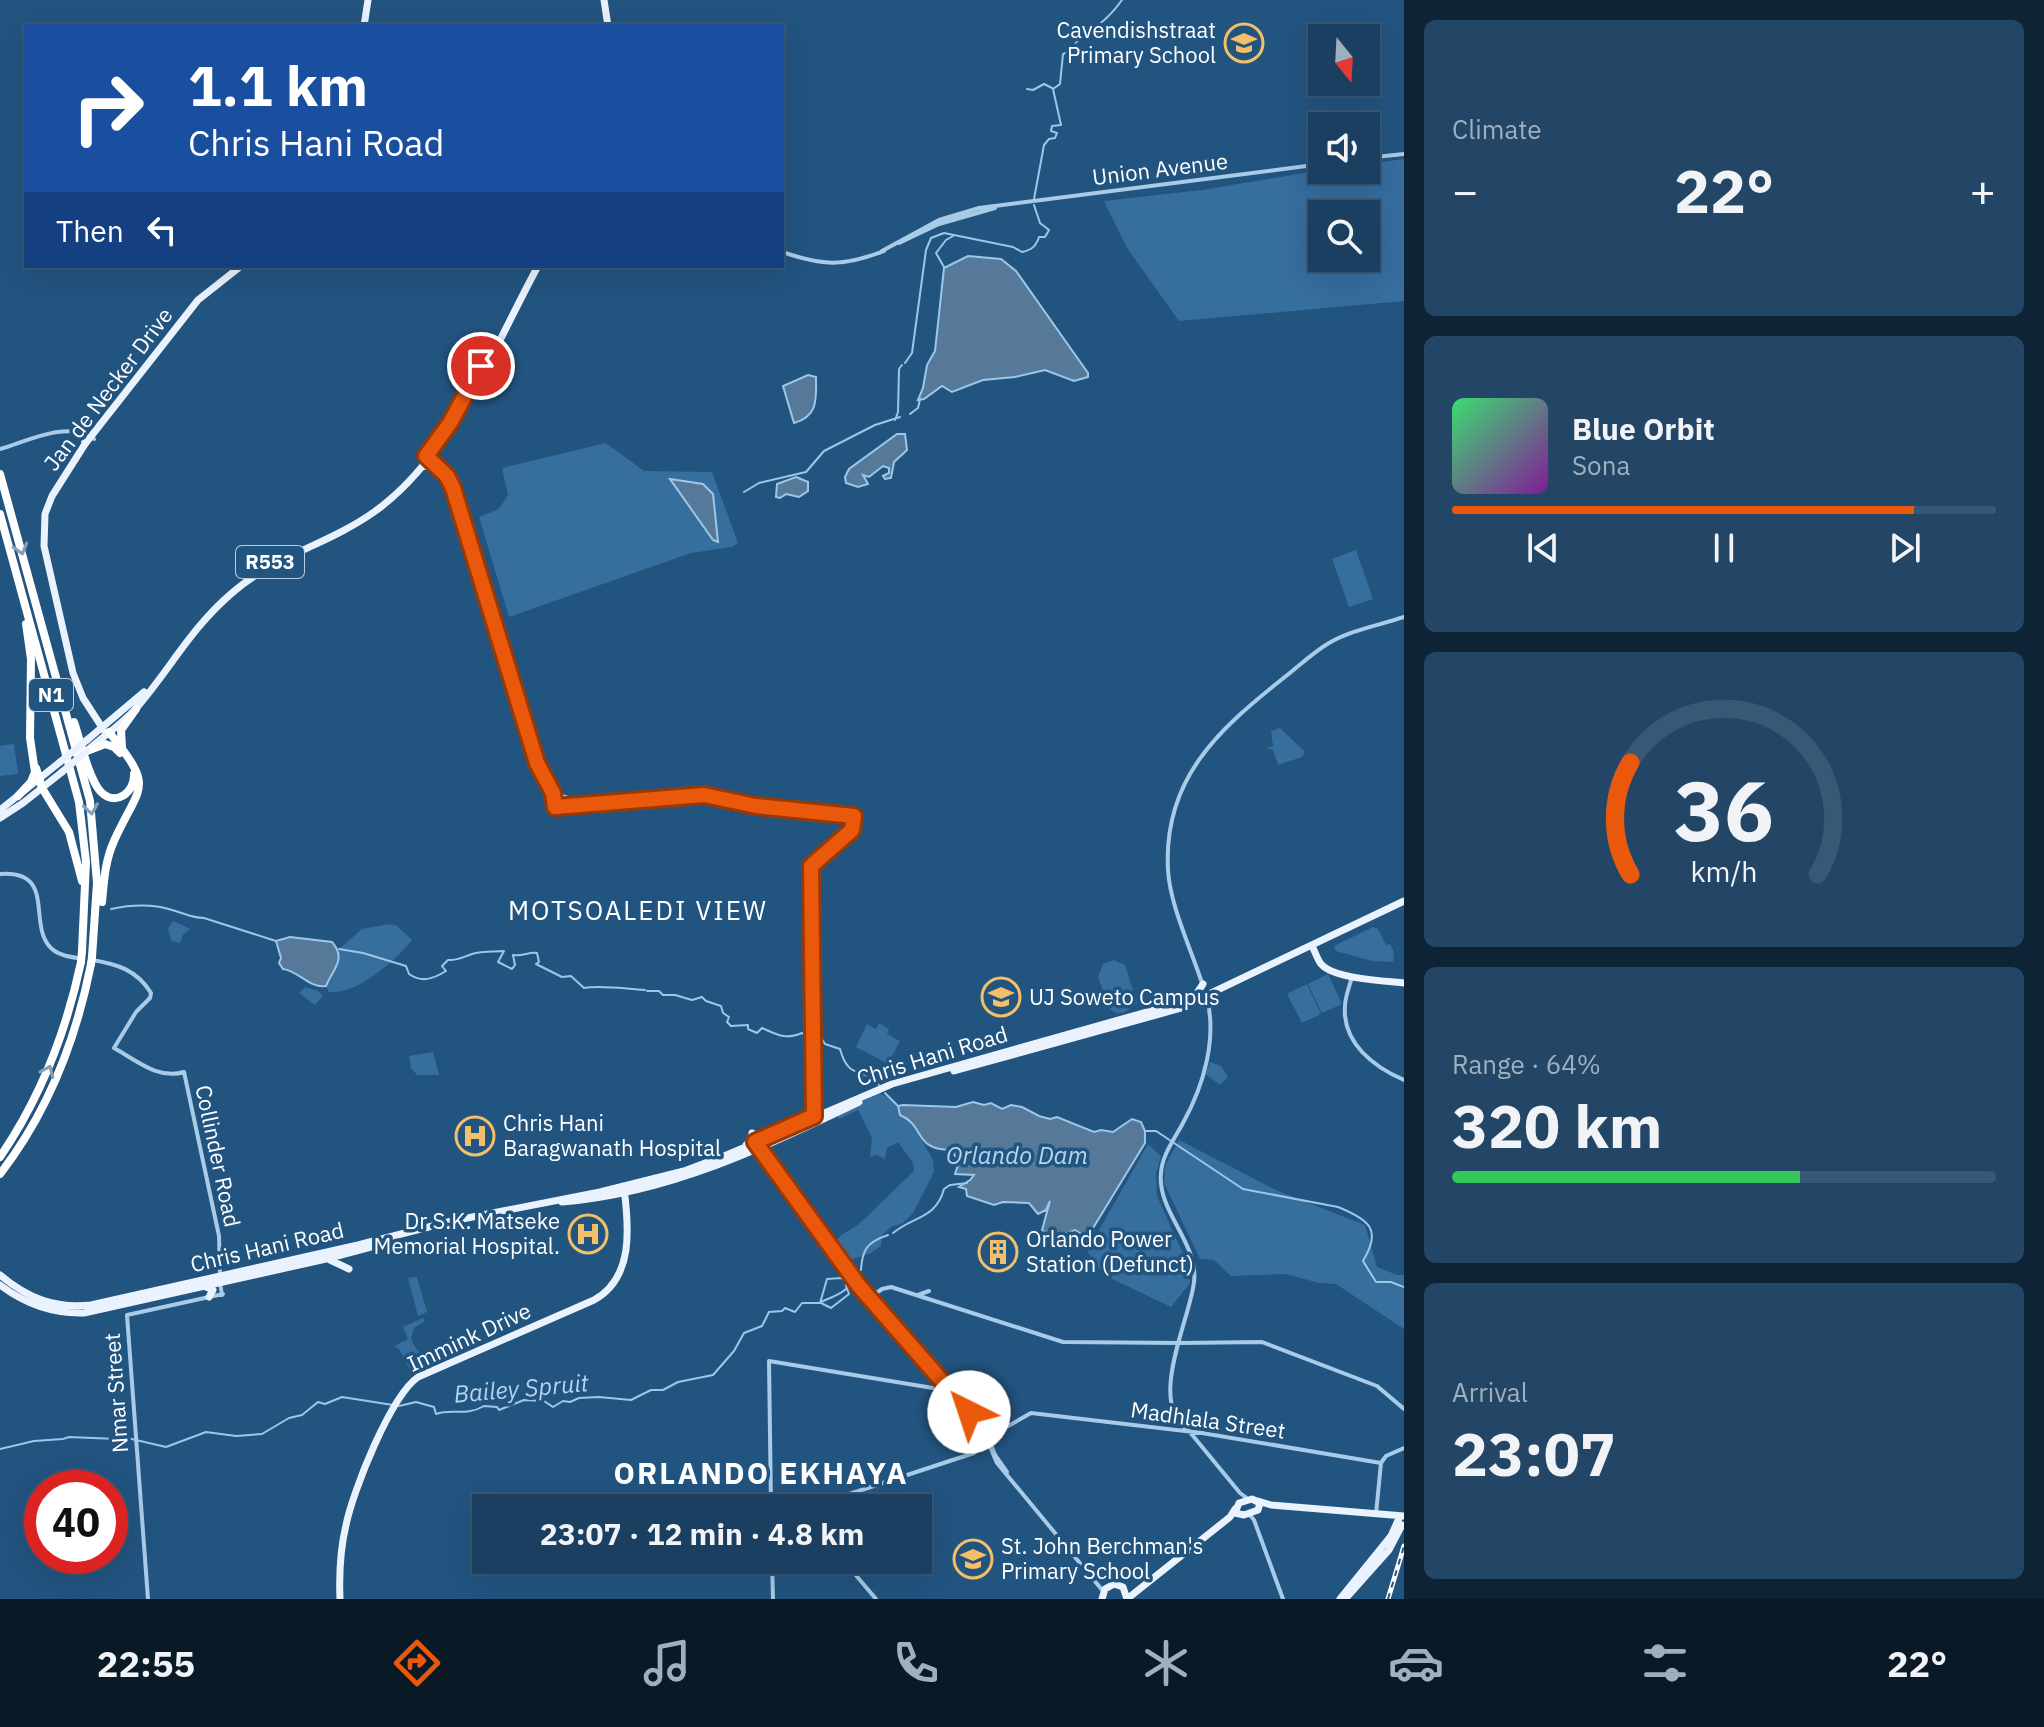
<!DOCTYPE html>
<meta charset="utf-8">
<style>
:root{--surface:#1a3f60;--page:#234666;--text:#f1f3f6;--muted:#9fafbd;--line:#385875;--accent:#ea580c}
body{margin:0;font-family:"IBM Plex Sans",sans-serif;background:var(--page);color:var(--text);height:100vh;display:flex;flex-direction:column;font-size:30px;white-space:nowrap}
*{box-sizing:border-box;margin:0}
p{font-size:26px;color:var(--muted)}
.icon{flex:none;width:44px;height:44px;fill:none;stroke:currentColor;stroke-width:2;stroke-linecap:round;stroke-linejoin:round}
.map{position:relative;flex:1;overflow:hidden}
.details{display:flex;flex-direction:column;gap:20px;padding:20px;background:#0e2335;width:640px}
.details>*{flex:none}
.banner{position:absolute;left:24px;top:24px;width:760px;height:244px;border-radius:0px;box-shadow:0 8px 32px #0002,0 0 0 2px var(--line);background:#1a4fa0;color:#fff;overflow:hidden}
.needle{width:52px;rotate:162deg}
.buttons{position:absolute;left:1308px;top:24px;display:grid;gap:16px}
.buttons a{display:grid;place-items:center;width:72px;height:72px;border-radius:0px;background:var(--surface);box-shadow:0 8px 32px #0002,0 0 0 2px var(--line);font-size:40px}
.speed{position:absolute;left:24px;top:1470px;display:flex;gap:16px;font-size:40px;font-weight:700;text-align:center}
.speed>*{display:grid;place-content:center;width:104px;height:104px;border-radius:50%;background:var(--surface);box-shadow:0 8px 32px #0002,0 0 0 2px var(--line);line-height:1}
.speed .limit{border:12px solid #d22;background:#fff;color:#111}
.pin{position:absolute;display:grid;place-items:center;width:68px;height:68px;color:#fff;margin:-34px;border:4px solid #fff;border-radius:50%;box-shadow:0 2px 8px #0007}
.me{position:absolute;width:88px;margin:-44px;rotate:319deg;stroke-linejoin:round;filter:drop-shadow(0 0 6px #0008)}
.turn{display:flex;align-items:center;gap:28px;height:168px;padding:0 32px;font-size:36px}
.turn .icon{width:104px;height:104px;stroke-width:2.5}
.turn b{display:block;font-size:56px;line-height:68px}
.then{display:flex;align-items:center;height:76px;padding:0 32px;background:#0003;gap:16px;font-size:30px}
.big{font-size:60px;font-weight:700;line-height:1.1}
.details .card{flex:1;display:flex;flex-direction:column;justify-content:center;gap:12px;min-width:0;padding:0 28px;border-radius:12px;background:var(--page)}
.details .dial{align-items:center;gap:0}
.dial svg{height:208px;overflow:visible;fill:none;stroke:var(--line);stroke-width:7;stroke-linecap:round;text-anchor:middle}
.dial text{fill:var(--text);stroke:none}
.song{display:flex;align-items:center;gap:24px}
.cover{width:96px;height:96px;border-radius:12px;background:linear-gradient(135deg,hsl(140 70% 55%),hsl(290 70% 35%))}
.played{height:8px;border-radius:4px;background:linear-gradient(90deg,var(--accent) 85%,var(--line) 85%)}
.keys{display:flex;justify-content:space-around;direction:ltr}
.heat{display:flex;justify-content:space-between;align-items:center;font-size:44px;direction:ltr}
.charge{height:12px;border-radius:6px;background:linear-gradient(90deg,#34c759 64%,var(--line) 0)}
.trip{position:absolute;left:472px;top:1494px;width:460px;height:80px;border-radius:0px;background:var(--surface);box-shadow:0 8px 32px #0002,0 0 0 2px var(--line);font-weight:700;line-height:80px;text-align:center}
.dock{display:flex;height:128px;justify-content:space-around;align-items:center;background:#0a1926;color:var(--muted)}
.dock .icon{width:56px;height:56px}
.dock .selected{color:var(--accent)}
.dock b{font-size:36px;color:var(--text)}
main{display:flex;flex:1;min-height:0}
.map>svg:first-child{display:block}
</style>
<main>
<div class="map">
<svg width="1404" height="1599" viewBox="0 0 1404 1599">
<rect width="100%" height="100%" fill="#225480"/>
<path fill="#366e9e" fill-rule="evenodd" d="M1404,159V301L1179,321L1127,248L1104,201L1202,190L1322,170H1366V164ZM1322,214H1366V258H1322Z
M606,443L644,471L712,472L738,543L732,547L691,553L509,617L479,517L499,509L508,495L502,468Z
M1356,550L1373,599L1349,607L1332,559Z
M1280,728L1305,752L1302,757L1278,765L1273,750L1266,748L1273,746L1271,731Z
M14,744L18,774L0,776V746Z
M173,921L190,929L183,935L180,943L171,941L168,928Z
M389,924L397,926L412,940C396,960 357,995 329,992L326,986L336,968L339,949L362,929Z
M1373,927L1378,929L1386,945L1390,944L1394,952L1393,962L1372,961L1336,951L1334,946Z
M1114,960L1125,965L1137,1003C1128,1010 1121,1019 1110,1009L1098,977L1103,964Z
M1328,974L1342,1004L1322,1013L1308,984Z
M1307,984L1321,1014L1302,1023L1287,994Z
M305,987L318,991L323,996L315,1005L299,993Z
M879,1023L889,1029L887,1034L900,1041L888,1064L856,1047L867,1024L876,1029Z
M433,1052L439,1075H417L411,1068L409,1056Z
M1210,1062L1221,1066L1228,1077L1220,1085L1205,1074Z
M879,1093C887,1096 897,1102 898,1111L914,1126L933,1160L934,1172L913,1213L903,1223L891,1227L882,1235L881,1246L869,1254L849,1260L836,1241L841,1235L858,1225L914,1171L913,1163L898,1142L887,1148L885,1159L876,1155L870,1157L872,1137L858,1110L839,1119L837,1114Z
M1179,1140L1278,1191L1365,1225L1377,1267L1397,1275H1404V1329L1336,1284L1319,1283L1286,1274L1231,1276L1214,1260L1200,1259L1164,1183L1165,1166Z
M1148,1144L1161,1156L1156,1174L1157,1196L1189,1267L1190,1283L1171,1307L1104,1275L1087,1251Z
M417,1277L427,1312L418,1316L408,1278Z
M423,1318L425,1321L414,1328L411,1338C415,1349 421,1358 433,1359L435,1346L442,1343L448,1357L415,1371L410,1370L399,1349L394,1346L408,1339L403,1327Z"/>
<path fill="#567999" stroke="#9cc7e8" stroke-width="2" d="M968,256L1001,259L1016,271L1088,373V377L1074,381L1045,370L1015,377L983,380L952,392L942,386L924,399L918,400L923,388L927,365L935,351L944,268Z
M808,375L816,377C816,398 819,416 794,423L783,386Z
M897,434H905L907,450L894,462L891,478L885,479L883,476L889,473V468L883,466L869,477L863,475L868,484L858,487L846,483L845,477L849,469Z
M796,477L808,482V491L799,497L786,494L780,498L776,497L777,484Z
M670,479L703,484L713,494L718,542L713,540Z
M290,937L332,942C347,959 333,969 326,986C310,989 299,971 283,969L279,963L281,958L276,941Z
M973,1102L984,1105L991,1103L1002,1109L1011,1105L1022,1107L1039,1116L1050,1119L1057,1117L1094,1132L1101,1130L1113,1132L1132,1119L1141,1122L1145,1131V1143L1090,1233L1085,1236L1075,1230L1054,1238L1042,1230L1050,1201L1046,1210L1038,1214L1029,1203L1003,1202L994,1205L967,1196L966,1189L959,1187L970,1180L974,1175L955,1174L959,1162L951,1150C912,1149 926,1126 900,1115L898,1106L903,1105L956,1107Z"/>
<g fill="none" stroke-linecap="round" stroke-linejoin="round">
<path stroke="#9cc7e8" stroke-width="2" d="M1027,89L1033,90L1044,84L1052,88
M1034,199L1044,145L1049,139L1055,138L1057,133L1051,131L1052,126L1061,125L1053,89L1060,84L1063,54C1073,51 1074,42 1082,37C1100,24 1109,18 1122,0
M944,267L936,253L946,240L953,236
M905,363L912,353L926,250L931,238L944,233L1013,247L1022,252C1032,250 1036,246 1039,237H1045L1049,230L1040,223L1034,205
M910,414L918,408L920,399
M895,420L898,412L899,369L902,365
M744,492L759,483L806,472L824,451L875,425L900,417
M111,909C130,905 153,904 172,910C184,913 191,918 204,918L276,941
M339,949L363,953L406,966L409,974C422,983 433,979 446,971L442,966L448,960C459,961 466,955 476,953C486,951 494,952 504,951L498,962L512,969L515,965L513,955C522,957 530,951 537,953L539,962L536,964L562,977L571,976L584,988C602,985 625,989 645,990
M647,991H659L663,995H675L692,1000L702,997L706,1001L721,1006L723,1013L729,1017L727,1022L731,1026L748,1025V1029L757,1033L762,1028C778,1035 785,1040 802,1033L806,1036H820L825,1044L840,1049C849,1082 864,1066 879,1085
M885,1093L898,1106
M1145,1131H1156L1243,1189L1338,1207C1370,1220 1382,1230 1363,1261L1376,1282H1391L1404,1287
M893,1233C913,1216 936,1219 944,1189L950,1185L967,1183
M861,1270C862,1250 867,1242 888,1235
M821,1302C831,1297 838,1296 846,1289
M821,1303L831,1308L849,1294L846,1286L849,1280
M399,1406L416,1402L434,1407L436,1414C453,1408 465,1417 484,1406L497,1407L499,1410L524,1400L544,1401L553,1407L563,1401L570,1402L579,1398L599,1397L631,1400L651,1390H663L678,1382L713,1375L734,1351L744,1333L762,1326L769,1312L782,1311L785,1308L795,1312L802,1303H820L827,1279L841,1278L844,1280L853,1277
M0,1449L34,1441L63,1439L69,1437L117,1439L123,1437L166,1447L206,1432L236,1436L262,1434L289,1418L302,1415L318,1402L325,1404L342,1397L393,1405"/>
<path stroke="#a8cbe7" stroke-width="4" d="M1366,158L1404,154
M899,243L939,224L995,208
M882,251L939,220L979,208L1322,164
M782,252C824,266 842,267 884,251
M0,449C28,441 68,420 94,439
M426,456L447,476L453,488L542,776L559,795L585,804
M551,790L555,807L704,795L756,806L854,816L852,830L811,866L815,1119
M0,874C58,870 26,926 52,949C60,956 72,957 83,959
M92,960C117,964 137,970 151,993L150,998L136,1012L114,1048C136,1060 158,1080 184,1072L219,1236L220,1275
M1352,976C1350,986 1345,996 1345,1006C1342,1043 1374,1067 1404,1080
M1203,986C1192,951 1170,906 1168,870C1163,780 1217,731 1281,680C1297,668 1312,653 1329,643C1351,630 1380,625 1404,617
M1206,994C1218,1037 1204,1085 1183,1123C1175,1138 1162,1155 1161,1173C1157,1212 1199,1243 1194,1282C1190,1320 1146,1404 1189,1431L1240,1493L1248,1499
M760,1146L866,1290L982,1420L995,1455L1007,1472
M757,1147L869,1299L980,1424L997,1463L1103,1591
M220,1283L222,1295
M918,1295L929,1291
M872,1296L882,1289L891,1287L1063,1342L1182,1343
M1180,1343L1262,1342L1377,1386L1404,1409
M1381,1463L1386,1456L1404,1448
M771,1508L769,1361L951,1391
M818,1508L819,1504L974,1453L1003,1429L1031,1413L1202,1433L1381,1463
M1249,1514L1254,1520L1283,1599
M1376,1514L1381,1463
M772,1560L773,1599
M843,1560L876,1599
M148,1599L127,1315L223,1294"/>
<path stroke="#eaf3fd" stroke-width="7" d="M604,0L608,26
M364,26L368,0
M78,430L84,436L85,444
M423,466L439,468
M105,732L83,698L73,673L44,546L45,514L52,496L85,444L198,300L241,266
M87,740L144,692
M89,749C105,735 125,722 139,705C172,666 192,627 232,593C274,556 329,544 374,512C451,458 494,347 538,266
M0,810L60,762
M0,818L23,803L62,772
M1312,946C1315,951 1317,959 1321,964C1334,979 1385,981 1404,983
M1193,999L1203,984
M954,1071L1185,1007
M746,1145L751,1140L752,1133
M562,1202C668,1193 764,1148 859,1102
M330,1260L349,1269
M0,1275C27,1298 55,1309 91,1305L358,1245L452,1221L600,1192L684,1171L729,1154L892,1084L1207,995L1404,901
M0,1285C25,1304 52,1314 84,1313L326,1259L371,1247
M206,1287L213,1290L209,1297
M1252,1499L1260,1503L1258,1510L1244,1515L1235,1513L1239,1503Z
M1258,1501L1271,1505L1404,1516
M1347,1597L1389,1550L1402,1525
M340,1599C339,1574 340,1550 346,1525C353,1491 390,1397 418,1377L594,1300C634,1278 629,1227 624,1188
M1102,1599L1105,1589L1114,1584L1123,1587L1127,1599L1230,1517L1235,1509
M1340,1599L1391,1536L1400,1516"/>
<path stroke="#fff" stroke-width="8" d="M0,474L90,801L97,883L92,957
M0,514L79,802L86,862L82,951
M74,722C80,739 89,780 101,792C116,807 135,792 134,774
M122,747L121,730L136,709
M87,751L105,744L114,747L120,753
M36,768L42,788L69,832L82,881
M18,796L31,782L35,772L30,738L31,659L26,624
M102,902C104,881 105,861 114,841C141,782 155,790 109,732
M0,1157C41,1097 66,1033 81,962
M0,1174C48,1112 76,1040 91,964"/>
<defs>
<path id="rail" d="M1388,1599L1404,1546"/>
</defs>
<use href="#rail" stroke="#fff" stroke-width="5"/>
<use href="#rail" stroke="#225480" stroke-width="2" stroke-dasharray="6" stroke-linecap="butt"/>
<path stroke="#eaf3fd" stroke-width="7" d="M60,762L87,740
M62,772L87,751"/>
<path stroke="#fff" stroke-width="8" d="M81,962L82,951
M91,964L92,957"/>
</g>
<defs><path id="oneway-chevron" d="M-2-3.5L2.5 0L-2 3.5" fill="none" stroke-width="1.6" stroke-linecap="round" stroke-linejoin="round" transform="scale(2)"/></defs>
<g stroke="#85a1b9">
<use href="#oneway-chevron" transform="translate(21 549) rotate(74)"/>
<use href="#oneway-chevron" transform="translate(91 809) rotate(81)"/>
<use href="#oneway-chevron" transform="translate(48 1071) rotate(-66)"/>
</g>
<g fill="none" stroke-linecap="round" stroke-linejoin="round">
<defs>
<path id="route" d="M481,366L450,423L426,456L447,476L453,488L537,763L553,793L555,807L704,795L756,806L854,816L852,830L811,866L814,1116L755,1142L859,1286L969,1412"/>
</defs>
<use href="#route" stroke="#983908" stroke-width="20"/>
<use href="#route" stroke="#ea580c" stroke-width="14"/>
</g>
<defs>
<symbol id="school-ring" viewBox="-11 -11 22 22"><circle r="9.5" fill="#225480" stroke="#f3bf6b" stroke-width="1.5"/><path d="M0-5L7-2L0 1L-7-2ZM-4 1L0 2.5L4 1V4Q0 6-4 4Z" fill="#f3bf6b"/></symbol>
<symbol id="university-ring" viewBox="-11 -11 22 22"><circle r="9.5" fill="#225480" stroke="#f3bf6b" stroke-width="1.5"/><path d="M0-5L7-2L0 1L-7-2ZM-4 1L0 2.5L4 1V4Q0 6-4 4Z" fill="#f3bf6b"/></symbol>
<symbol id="hospital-ring" viewBox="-11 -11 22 22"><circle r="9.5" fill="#225480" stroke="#f3bf6b" stroke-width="1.5"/><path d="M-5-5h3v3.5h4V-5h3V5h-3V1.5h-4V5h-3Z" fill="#f3bf6b"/></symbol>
<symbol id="building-ring" viewBox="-11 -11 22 22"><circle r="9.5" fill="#225480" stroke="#f3bf6b" stroke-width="1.5"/><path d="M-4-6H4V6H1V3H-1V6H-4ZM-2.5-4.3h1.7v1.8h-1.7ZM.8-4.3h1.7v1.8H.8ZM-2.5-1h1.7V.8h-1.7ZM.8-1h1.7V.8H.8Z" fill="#f3bf6b"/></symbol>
</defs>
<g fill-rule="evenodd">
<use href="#school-ring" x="1222" y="21" width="44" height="44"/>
<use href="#university-ring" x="979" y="975" width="44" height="44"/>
<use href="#hospital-ring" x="453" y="1114" width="44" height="44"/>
<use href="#hospital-ring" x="566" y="1212" width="44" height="44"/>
<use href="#building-ring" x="976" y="1230" width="44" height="44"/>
<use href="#school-ring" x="951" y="1537" width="44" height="44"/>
</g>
<g text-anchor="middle" stroke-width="7" stroke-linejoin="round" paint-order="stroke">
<g fill="#225480" stroke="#bdccd9" stroke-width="2">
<rect x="236" y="546" width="68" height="32" rx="6"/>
<rect x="29" y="679" width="44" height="32" rx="6"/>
</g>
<g font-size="20" font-weight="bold" fill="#fff">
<text x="270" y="569">R553</text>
<text x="51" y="702">N1</text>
</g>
<g font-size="22" fill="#fff" stroke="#225480" text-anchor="start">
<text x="1216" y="38" text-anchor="end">Cavendishstraat<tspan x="1216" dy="25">Primary School</tspan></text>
<text x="1029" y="1005">UJ Soweto Campus</text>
<text x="503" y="1131">Chris Hani<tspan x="503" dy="25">Baragwanath Hospital</tspan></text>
<text x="560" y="1229" text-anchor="end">Dr S.K. Matseke<tspan x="560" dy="25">Memorial Hospital.</tspan></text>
<text x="1026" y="1247">Orlando Power<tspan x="1026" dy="25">Station (Defunct)</tspan></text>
<text x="1001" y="1554">St. John Berchman's<tspan x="1001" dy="25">Primary School</tspan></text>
</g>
<g font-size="22" fill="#fff" stroke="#225480">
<text transform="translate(1160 169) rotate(-7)" y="8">Union Avenue</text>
<text transform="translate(108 389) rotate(-53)" y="8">Jan de Necker Drive</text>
<text transform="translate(932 1056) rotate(-17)" y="8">Chris Hani Road</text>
<text transform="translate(218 1156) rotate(78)" y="8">Collinder Road</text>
<text transform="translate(267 1247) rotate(-13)" y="8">Chris Hani Road</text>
<text transform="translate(469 1337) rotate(-25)" y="8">Immink Drive</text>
<text transform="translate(116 1393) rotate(-94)" y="8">Nmar Street</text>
<text transform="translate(1208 1420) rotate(8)" y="8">Madhlala Street</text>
</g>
<g font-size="24" font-style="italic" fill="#b4d4ef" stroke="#225480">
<text x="1017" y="1164">Orlando Dam</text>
<text transform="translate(521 1389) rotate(-5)" y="8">Bailey Spruit</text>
</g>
<g font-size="26" letter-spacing="2" fill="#fff" stroke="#225480">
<text x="638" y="920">MOTSOALEDI VIEW</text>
</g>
<g font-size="30" font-weight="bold" letter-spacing="2" fill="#fff" stroke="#225480">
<text x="761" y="1484">ORLANDO EKHAYA</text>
</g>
</g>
</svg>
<div class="buttons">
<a><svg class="needle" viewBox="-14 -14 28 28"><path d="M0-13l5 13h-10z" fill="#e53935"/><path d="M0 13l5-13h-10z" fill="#9fafbd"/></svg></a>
<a><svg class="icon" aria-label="sound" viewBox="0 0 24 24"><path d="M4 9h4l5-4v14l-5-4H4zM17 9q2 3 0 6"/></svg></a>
<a><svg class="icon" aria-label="search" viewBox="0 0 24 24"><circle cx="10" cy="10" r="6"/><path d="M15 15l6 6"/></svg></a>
</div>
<div class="speed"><div class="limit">40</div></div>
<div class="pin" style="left:481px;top:366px;background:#d93025"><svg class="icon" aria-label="arrive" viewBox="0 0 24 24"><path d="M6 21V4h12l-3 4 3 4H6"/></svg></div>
<svg class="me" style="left:969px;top:1412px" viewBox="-20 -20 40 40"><circle r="19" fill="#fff"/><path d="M0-13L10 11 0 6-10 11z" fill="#ea580c"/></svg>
<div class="trip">23:07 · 12 min · 4.8 km</div>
<div class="banner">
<div class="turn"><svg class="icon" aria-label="right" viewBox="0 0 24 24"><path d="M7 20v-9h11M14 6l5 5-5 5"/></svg><div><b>1.1 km</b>Chris Hani Road</div></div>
<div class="then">Then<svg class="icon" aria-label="left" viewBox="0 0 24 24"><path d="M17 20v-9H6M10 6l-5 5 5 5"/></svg></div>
</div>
</div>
<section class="details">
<div class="card"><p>Climate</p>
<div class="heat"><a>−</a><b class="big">22°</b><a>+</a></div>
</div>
<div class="card">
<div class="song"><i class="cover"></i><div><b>Blue Orbit</b><p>Sona</p></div></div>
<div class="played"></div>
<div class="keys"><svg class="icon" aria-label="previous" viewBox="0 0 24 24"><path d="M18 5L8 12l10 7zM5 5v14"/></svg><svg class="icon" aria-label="pause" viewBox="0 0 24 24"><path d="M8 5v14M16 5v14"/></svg><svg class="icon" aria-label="next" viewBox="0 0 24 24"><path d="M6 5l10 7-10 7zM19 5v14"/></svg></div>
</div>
<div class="card dial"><svg viewBox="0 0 100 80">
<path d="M14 69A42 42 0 1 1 86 69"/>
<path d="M14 69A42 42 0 0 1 14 26" stroke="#ea580c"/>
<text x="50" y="56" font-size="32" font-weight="700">36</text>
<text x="50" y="72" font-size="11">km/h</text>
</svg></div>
<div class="card"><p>Range · 64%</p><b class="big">320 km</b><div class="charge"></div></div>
<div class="card"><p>Arrival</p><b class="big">23:07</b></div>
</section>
</main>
<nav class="dock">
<b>22:55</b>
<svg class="icon selected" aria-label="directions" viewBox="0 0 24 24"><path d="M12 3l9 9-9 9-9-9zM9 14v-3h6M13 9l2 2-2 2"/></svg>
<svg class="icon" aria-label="music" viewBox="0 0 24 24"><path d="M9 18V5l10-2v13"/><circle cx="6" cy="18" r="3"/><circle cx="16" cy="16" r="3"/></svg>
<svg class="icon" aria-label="phone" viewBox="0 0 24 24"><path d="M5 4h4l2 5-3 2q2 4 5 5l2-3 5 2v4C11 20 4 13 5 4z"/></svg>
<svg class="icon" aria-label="climate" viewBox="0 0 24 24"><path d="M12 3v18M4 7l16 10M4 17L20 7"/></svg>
<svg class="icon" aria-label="car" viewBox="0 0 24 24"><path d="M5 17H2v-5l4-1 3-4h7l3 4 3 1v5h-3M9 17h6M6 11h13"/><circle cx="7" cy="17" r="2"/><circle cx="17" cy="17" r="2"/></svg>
<svg class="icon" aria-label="filters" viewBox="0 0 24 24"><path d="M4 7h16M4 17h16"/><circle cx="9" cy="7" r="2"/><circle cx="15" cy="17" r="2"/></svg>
<b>22°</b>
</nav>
